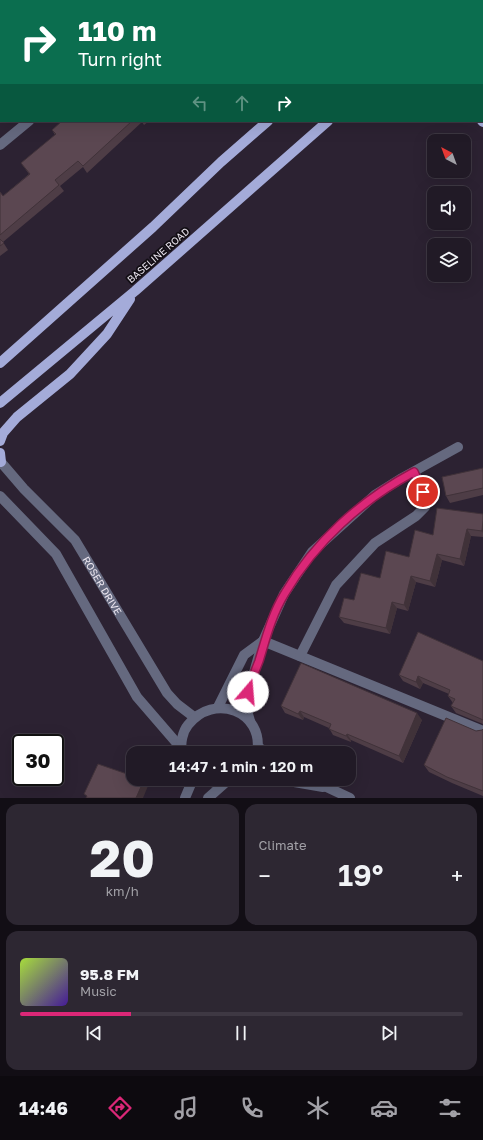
<!DOCTYPE html>
<meta charset="utf-8">
<style>
:root{--surface:#211a26;--page:#2d2732;--text:#f1f3f6;--muted:#a2a1a7;--line:#3e3843;--accent:#db2777}
body{margin:0;font-family:"Golos Text",sans-serif;background:var(--page);color:var(--text);height:100vh;display:flex;flex-direction:column;font-size:15px;white-space:nowrap}
*{box-sizing:border-box;margin:0}
p{font-size:13px;color:var(--muted)}
.icon{flex:none;width:22px;height:22px;fill:none;stroke:currentColor;stroke-width:2;stroke-linecap:round;stroke-linejoin:round}
.map{position:relative;height:798px;overflow:hidden}
.panel{display:flex;flex-direction:column;gap:6px;padding:6px;background:#120e15;flex:1}
.panel>*{flex:none}
.hud{position:absolute;left:0px;top:0px;width:483px;height:122px;box-shadow:0 4px 16px #0002,0 0 0 1px var(--line);background:#0b6e4f;color:#fff;overflow:hidden}
.needle{width:26px;rotate:319deg}
.tools{position:absolute;left:427px;top:134px;display:grid;gap:8px}
.tools a{display:grid;place-items:center;width:44px;height:44px;border-radius:8px;background:var(--surface);box-shadow:0 4px 16px #0002,0 0 0 1px var(--line);font-size:20px}
.speed{position:absolute;left:12px;top:734px;display:flex;gap:8px;font-size:20px;font-weight:700;text-align:center}
.speed>*{display:grid;place-content:center;width:52px;height:52px;border-radius:50%;background:var(--surface);box-shadow:0 4px 16px #0002,0 0 0 1px var(--line);line-height:1}
.speed .limit{border:2px solid #111;border-radius:6px;background:#fff;color:#111}
.pin{position:absolute;display:grid;place-items:center;width:34px;height:34px;color:#fff;margin:-17px;border:2px solid #fff;border-radius:50%;box-shadow:0 1px 4px #0007}
.me{position:absolute;width:44px;margin:-22px;rotate:18deg;stroke-linejoin:round;filter:drop-shadow(0 0 3px #0008)}
.turn{display:flex;align-items:center;gap:14px;height:84px;padding:0 12px;font-size:18px}
.turn .icon{width:52px;height:52px;stroke-width:2.5}
.turn b{display:block;font-size:28px;line-height:34px}
.lanes{display:flex;align-items:center;height:38px;padding:0 12px;background:#0003;justify-content:center;gap:20px;direction:ltr}
.lanes .off{opacity:.35}
.big{font-size:30px;font-weight:600;line-height:1.1}
.panel .card{flex:1;display:flex;flex-direction:column;justify-content:center;gap:6px;min-width:0;padding:0 14px;border-radius:12px;background:var(--page)}
.panel .dial{align-items:center;gap:0}
.dial b{font-size:52px;line-height:1}
.song{display:flex;align-items:center;gap:12px}
.cover{width:48px;height:48px;border-radius:6px;background:linear-gradient(135deg,hsl(80 70% 55%),hsl(260 70% 35%))}
.played{height:4px;border-radius:2px;background:linear-gradient(90deg,var(--accent) 25%,var(--line) 25%)}
.keys{display:flex;justify-content:space-around;direction:ltr}
.heat{display:flex;justify-content:space-between;align-items:center;font-size:22px;direction:ltr}
.panel .tiles{flex:1;display:grid;gap:6px;grid-template-columns:1fr 1fr}
.card:last-child{grid-column:span 2}
.trip{position:absolute;left:126px;top:746px;width:230px;height:40px;border-radius:12px;background:var(--surface);box-shadow:0 4px 16px #0002,0 0 0 1px var(--line);font-weight:600;line-height:40px;text-align:center}
.tabs{display:flex;height:64px;justify-content:space-around;align-items:center;background:#0d0a0f;color:var(--muted)}
.tabs .icon{width:28px;height:28px}
.tabs .active{color:var(--accent)}
.tabs b{font-size:18px;color:var(--text)}
.map>svg:first-child{display:block}
</style>
<div class="map">
<svg width="483" height="798" viewBox="0 0 483 798">
<rect width="100%" height="100%" fill="#2c2232"/>
<g fill="none" stroke-linecap="round" stroke-linejoin="round">
<g stroke="#65697f" stroke-width="10">
<path d="M157,0V1"/>
<path d="M0,145L29,121"/>
<path id="s1" d="M0,461L24,489L75,540L167,693L177,704L194,717"/>
<path d="M0,496L56,554L137,697L181,748"/>
<path d="M263,641L483,731"/>
<path d="M300,656L336,585L375,543L416,516L425,507L426,498L414,472"/>
<path d="M218,707L244,655L263,641"/>
<path d="M250,721L245,704L263,641L284,594L312,552L375,495L402,478L458,447"/>
<path d="M258,747L268,753"/>
<path d="M182,751C180,743 183,731 188,725C213,692 265,711 257,753"/>
<path d="M203,779C214,785 225,783 237,779"/>
<path d="M277,779L323,787"/>
<path d="M318,783L350,798"/>
<path d="M185,798L193,779"/>
<path d="M208,798L225,783"/>
</g>
<path stroke="#a4abd9" stroke-width="10" d="M347,0V1
M411,1L412,0
M470,1L472,0
M482,61L483,62
M482,121L483,122
M0,363L153,227L221,162L268,121
M0,403L135,291L328,121
M0,441L3,433L17,417L70,374L107,334L130,299
M0,453L1,462"/>
</g>
<path fill="#4e3d46" d="M1,31V80H0V32Z
M72,121H149L144,125L142,122L87,173L83,167L60,186L64,191L3,242L8,250L0,256V192L3,196L29,174L21,163L55,135L52,130Z
M483,468V495L450,503L446,496Z
M483,514V537L471,536L464,566L442,560L435,587L416,582L408,611L397,608L390,634L344,623L339,617L354,600L380,578L409,557L433,535Z
M483,661V724L456,713L451,706L453,703L448,696L449,694L423,683L420,689L403,681L399,675Z
M281,706L422,720L403,763L351,740V742L333,735L329,728L304,717L303,720L285,713Z
M483,729V796L452,783L429,772L424,765L476,731L482,730Z"/>
<path fill="#403239" d="M483,520V533L482,531Z
M467,529L471,536L464,566L460,559Z
M437,554L442,560L435,587L430,581Z
M411,576L416,582L408,611L404,605Z
M392,602L397,608L390,634L386,628Z
M418,676L423,683L420,689L416,682Z
M300,711L304,717L303,720L298,714Z
M417,713L422,720L403,763L399,756Z
M347,734L351,740V742L346,736Z
M144,780L148,786L143,798H136Z"/>
<path fill="#5b4751" stroke="#403239" d="M1,31V70L0,71V32Z
M62,121H71V122L72,121H132L83,166L78,161L55,180L59,185L0,235V192L3,196L30,174L21,163L56,134L52,130Z
M0,239L4,243L0,246Z
M483,468V488L446,496L442,477Z
M437,508L483,514V520L482,531L467,529L460,559L437,554L430,581L411,576L404,605L392,602L386,628L339,617L344,598L354,600L361,573L380,578L386,551L409,557L415,530L433,535Z
M418,632L483,661V720L481,719L451,706L455,699L448,696L450,690L418,676L416,682L399,675Z
M301,663L417,713L399,756L347,734L346,736L329,729L331,724L300,711L298,714L281,706Z
M446,718L476,731L482,730L483,729V791L447,777L424,765Z
M98,764L133,776V779H141L144,780L136,798H86L87,796L84,794Z"/>
<g fill="none" stroke-linecap="round" stroke-linejoin="round">
<defs>
<path id="route" d="M248,692C251,681 255,671 259,661C266,638 272,614 285,593C315,542 361,500 414,472L423,492"/>
</defs>
<use href="#route" stroke="#8e194d" stroke-width="10"/>
<use href="#route" stroke="#db2777" stroke-width="7"/>
</g>
<g text-anchor="middle" stroke-width="3.5" stroke-linejoin="round" paint-order="stroke">
<g font-size="10" fill="#ede7f1" stroke="#120e14">
<text transform="translate(158 255) rotate(-41)" y="4">BASELINE ROAD</text>
<text dy="4" stroke="none"><textPath href="#s1" startOffset="162">ROSER DRIVE</textPath></text>
</g>
</g>
</svg>
<div class="tools">
<a><svg class="needle" viewBox="-14 -14 28 28"><path d="M0-13l5 13h-10z" fill="#e53935"/><path d="M0 13l5-13h-10z" fill="#a2a1a7"/></svg></a>
<a><svg class="icon" aria-label="sound" viewBox="0 0 24 24"><path d="M4 9h4l5-4v14l-5-4H4zM17 9q2 3 0 6"/></svg></a>
<a><svg class="icon" aria-label="layers" viewBox="0 0 24 24"><path d="M12 4l9 5-9 5-9-5zM3 14l9 5 9-5"/></svg></a>
</div>
<div class="speed"><div class="limit">30</div></div>
<div class="pin" style="left:423px;top:492px;background:#d93025"><svg class="icon" aria-label="arrive" viewBox="0 0 24 24"><path d="M6 21V4h12l-3 4 3 4H6"/></svg></div>
<svg class="me" style="left:248px;top:692px" viewBox="-20 -20 40 40"><circle r="19" fill="#fff"/><path d="M0-13L10 11 0 6-10 11z" fill="#db2777"/></svg>
<div class="trip">14:47 · 1 min · 120 m</div>
<div class="hud">
<div class="turn"><svg class="icon" aria-label="right" viewBox="0 0 24 24"><path d="M7 20v-9h11M14 6l5 5-5 5"/></svg><div><b>110 m</b>Turn right</div></div>
<div class="lanes"><svg class="icon off" aria-label="left" viewBox="0 0 24 24"><path d="M17 20v-9H6M10 6l-5 5 5 5"/></svg><svg class="icon off" aria-label="ahead" viewBox="0 0 24 24"><path d="M12 20V5M6 11l6-6 6 6"/></svg><svg class="icon" aria-label="right" viewBox="0 0 24 24"><path d="M7 20v-9h11M14 6l5 5-5 5"/></svg></div>
</div>
</div>
<section class="panel">
<div class="tiles">
<div class="card dial"><b>20</b><p>km/h</p></div>
<div class="card"><p>Climate</p>
<div class="heat"><a>−</a><b class="big">19°</b><a>+</a></div>
</div>
<div class="card">
<div class="song"><i class="cover"></i><div><b>95.8 FM</b><p>Music</p></div></div>
<div class="played"></div>
<div class="keys"><svg class="icon" aria-label="previous" viewBox="0 0 24 24"><path d="M18 5L8 12l10 7zM5 5v14"/></svg><svg class="icon" aria-label="pause" viewBox="0 0 24 24"><path d="M8 5v14M16 5v14"/></svg><svg class="icon" aria-label="next" viewBox="0 0 24 24"><path d="M6 5l10 7-10 7zM19 5v14"/></svg></div>
</div>
</div>
</section>
<nav class="tabs">
<b>14:46</b>
<svg class="icon active" aria-label="directions" viewBox="0 0 24 24"><path d="M12 3l9 9-9 9-9-9zM9 14v-3h6M13 9l2 2-2 2"/></svg>
<svg class="icon" aria-label="music" viewBox="0 0 24 24"><path d="M9 18V5l10-2v13"/><circle cx="6" cy="18" r="3"/><circle cx="16" cy="16" r="3"/></svg>
<svg class="icon" aria-label="phone" viewBox="0 0 24 24"><path d="M5 4h4l2 5-3 2q2 4 5 5l2-3 5 2v4C11 20 4 13 5 4z"/></svg>
<svg class="icon" aria-label="climate" viewBox="0 0 24 24"><path d="M12 3v18M4 7l16 10M4 17L20 7"/></svg>
<svg class="icon" aria-label="car" viewBox="0 0 24 24"><path d="M5 17H2v-5l4-1 3-4h7l3 4 3 1v5h-3M9 17h6M6 11h13"/><circle cx="7" cy="17" r="2"/><circle cx="17" cy="17" r="2"/></svg>
<svg class="icon" aria-label="filters" viewBox="0 0 24 24"><path d="M4 7h16M4 17h16"/><circle cx="9" cy="7" r="2"/><circle cx="15" cy="17" r="2"/></svg>
</nav>
